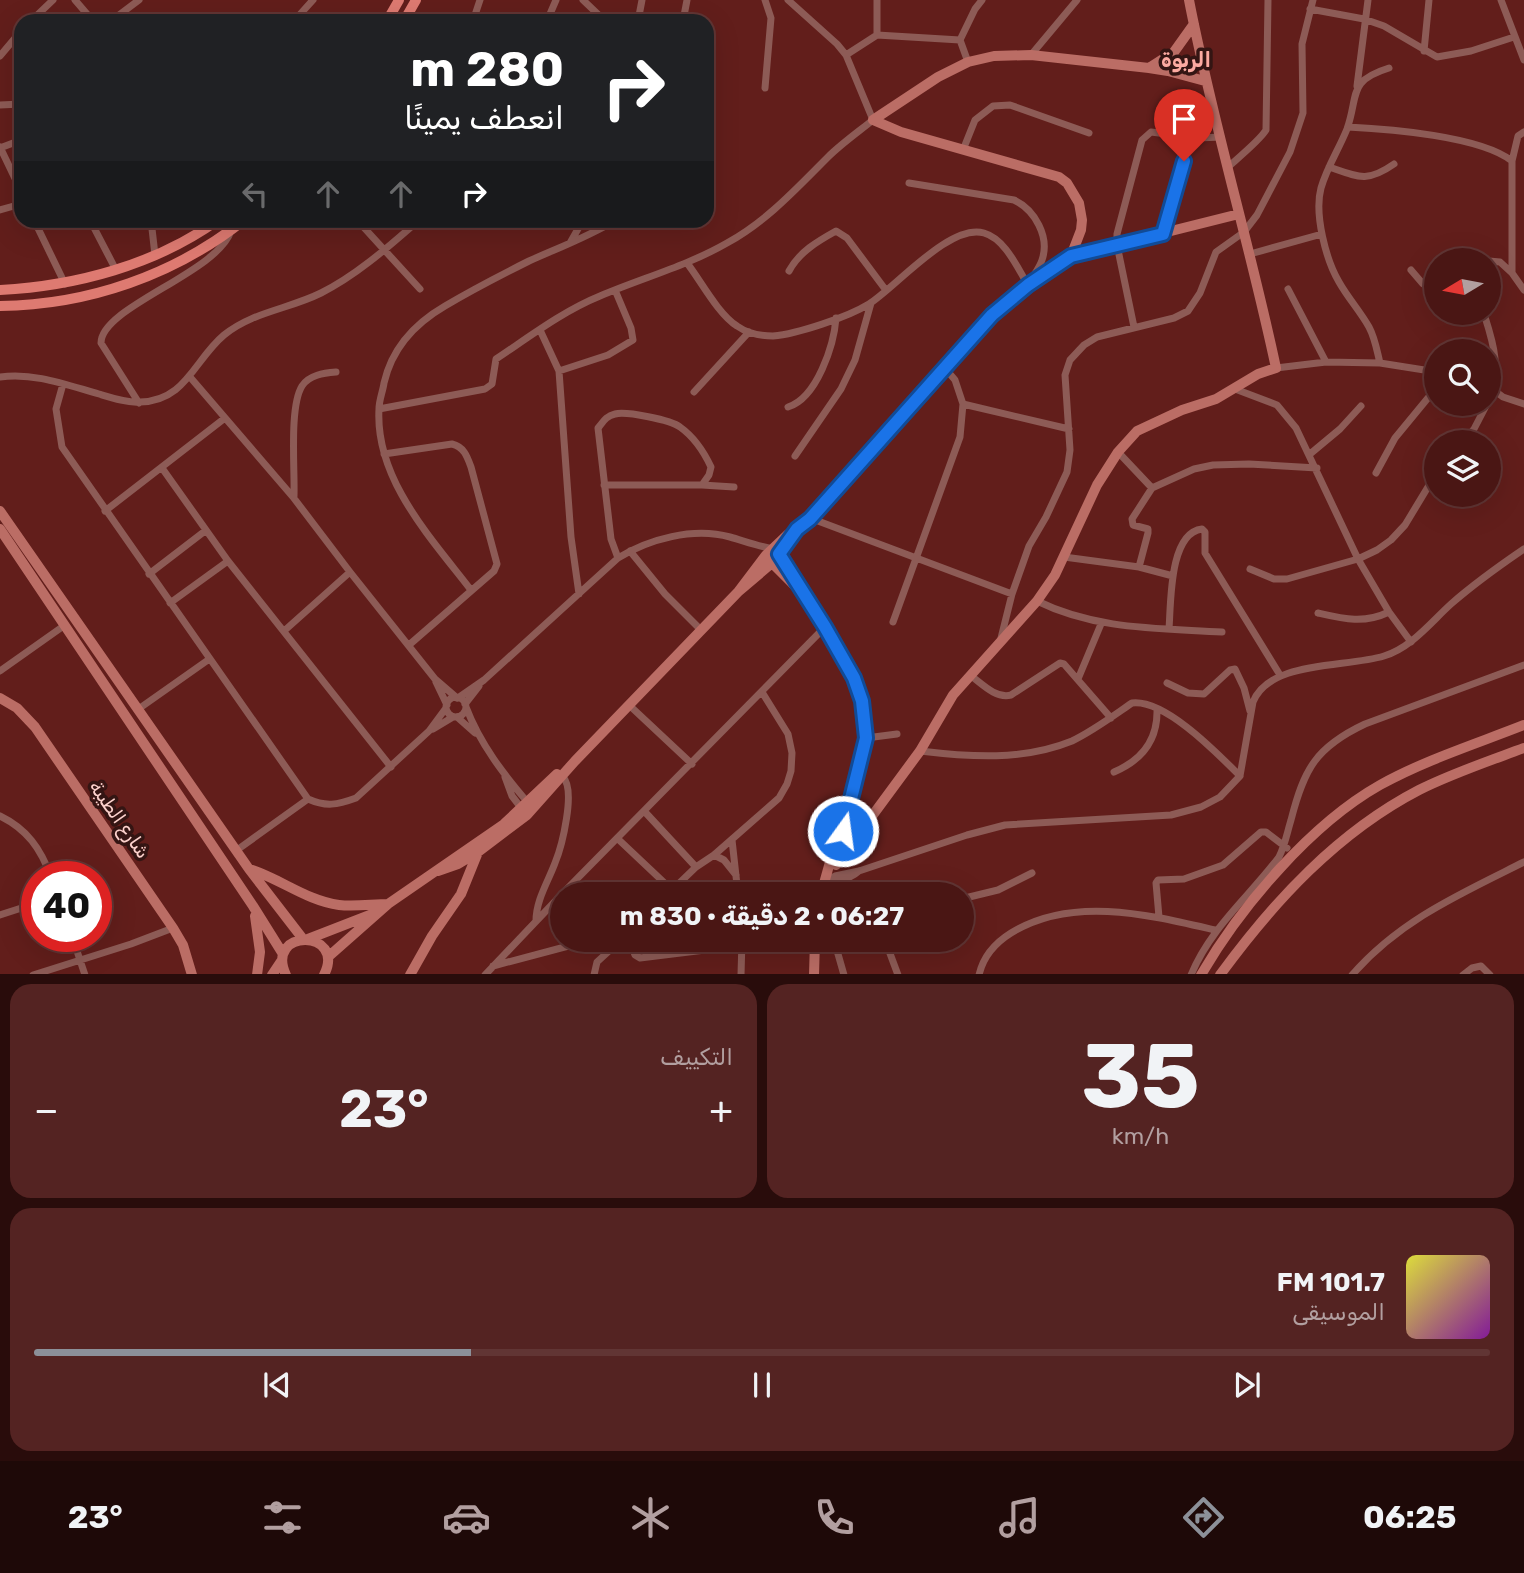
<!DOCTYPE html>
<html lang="ar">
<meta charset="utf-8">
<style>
:root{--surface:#4a1614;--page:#542322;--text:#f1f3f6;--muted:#b29fa0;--line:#613534;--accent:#8c9099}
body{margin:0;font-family:Rubik,"Noto Naskh Arabic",sans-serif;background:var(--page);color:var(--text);direction:rtl;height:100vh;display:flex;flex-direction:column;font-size:26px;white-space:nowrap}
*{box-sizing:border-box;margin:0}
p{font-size:23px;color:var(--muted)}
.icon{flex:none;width:38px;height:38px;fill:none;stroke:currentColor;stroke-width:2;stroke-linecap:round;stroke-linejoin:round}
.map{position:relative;height:974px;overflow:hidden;direction:ltr}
.details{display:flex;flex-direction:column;gap:10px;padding:10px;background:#290c0b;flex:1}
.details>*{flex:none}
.hud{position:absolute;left:14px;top:14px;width:700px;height:214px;border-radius:21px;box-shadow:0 7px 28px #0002,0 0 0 2px var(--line);direction:rtl;background:#202124;color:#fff;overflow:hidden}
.needle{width:46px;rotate:260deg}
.fabs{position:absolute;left:1424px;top:248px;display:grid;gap:14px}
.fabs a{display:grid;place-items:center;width:77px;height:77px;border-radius:50%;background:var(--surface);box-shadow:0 7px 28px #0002,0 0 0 2px var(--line);font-size:35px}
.speed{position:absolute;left:21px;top:861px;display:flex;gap:14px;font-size:35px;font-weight:700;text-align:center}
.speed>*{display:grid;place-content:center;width:91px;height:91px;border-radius:50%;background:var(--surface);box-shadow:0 7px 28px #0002,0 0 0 2px var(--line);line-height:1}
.speed .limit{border:10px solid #d22;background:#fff;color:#111}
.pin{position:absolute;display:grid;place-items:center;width:60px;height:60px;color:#fff;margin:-72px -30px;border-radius:50% 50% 50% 0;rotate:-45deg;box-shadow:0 0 7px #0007}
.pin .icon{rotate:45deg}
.me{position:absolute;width:77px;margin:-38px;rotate:14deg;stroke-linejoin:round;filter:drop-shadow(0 0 5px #0008)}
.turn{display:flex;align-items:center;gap:24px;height:147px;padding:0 35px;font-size:32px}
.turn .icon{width:91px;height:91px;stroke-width:2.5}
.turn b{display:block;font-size:49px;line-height:60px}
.lanes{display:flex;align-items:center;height:66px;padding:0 35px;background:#0003;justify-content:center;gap:35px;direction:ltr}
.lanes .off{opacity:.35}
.big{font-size:52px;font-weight:700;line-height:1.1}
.details .tile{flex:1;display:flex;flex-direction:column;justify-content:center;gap:10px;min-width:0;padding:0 24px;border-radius:21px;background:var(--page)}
.details .dial{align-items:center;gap:0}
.dial b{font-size:91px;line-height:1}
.song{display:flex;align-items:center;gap:21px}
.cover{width:84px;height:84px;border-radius:10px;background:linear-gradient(135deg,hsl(60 70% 55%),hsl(290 70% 35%))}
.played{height:7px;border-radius:4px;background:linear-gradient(90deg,var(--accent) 30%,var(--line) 30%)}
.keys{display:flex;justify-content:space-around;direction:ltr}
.heat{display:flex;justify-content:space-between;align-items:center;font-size:38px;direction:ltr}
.details .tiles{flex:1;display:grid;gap:10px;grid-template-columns:1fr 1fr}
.tile:last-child{grid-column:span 2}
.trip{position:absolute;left:550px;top:882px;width:424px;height:70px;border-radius:35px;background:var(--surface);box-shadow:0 7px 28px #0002,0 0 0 2px var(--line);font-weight:700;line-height:70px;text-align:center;direction:rtl}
.dock{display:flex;height:112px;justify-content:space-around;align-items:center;background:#1e0908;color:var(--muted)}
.dock .icon{width:49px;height:49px}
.dock .selected{color:var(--accent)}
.dock b{font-size:32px;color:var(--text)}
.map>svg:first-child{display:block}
</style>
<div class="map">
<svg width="1524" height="975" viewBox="0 0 1524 975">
<rect width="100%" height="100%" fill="#621e1b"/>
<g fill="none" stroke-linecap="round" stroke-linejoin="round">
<path stroke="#8d5b56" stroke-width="7" d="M75,0L93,21
M583,0L605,21
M765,0L771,18L765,88
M1501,0L1524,60
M1310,9L1364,19L1384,26L1437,57L1471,51L1514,37
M31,21L53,0
M111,21L139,0
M294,21L313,0
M473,21L480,0
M547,21L556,0
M638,21L642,0
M683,21L687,0
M877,35L960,40
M1424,51L1429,0
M846,55L877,35V0
M1031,55L1077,0
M0,56L21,31
M968,62L960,40L975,9L982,0
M1357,86L1368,0
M0,105L21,104
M1348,127C1389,129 1480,136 1512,161V273L1524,290
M0,147L21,191
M0,148L21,140
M963,150L975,120L993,106L1010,105L1089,133
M1512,161L1518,136L1524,132
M1228,167C1238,158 1260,140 1266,130L1268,0
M1329,167C1358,177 1367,183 1394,164
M0,210L21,204
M34,220L65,284
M90,220L116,270
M151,220L155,255
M357,220L420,289
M1163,233L1190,137
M570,243L583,220
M1250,254L1322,234
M1489,261L1500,262L1512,273
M687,263C701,281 718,314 737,326C747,333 761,336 773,336C797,334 848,317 869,304C896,287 950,223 984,233C1005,239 1017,267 1028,285C1032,277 1039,269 1042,260C1050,237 1035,210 1014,200L909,183
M1411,270L1423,284L1437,285
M789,271C799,252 818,241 836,231L847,238L885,289
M1288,289L1326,362
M1485,317C1494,345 1501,370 1489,398
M1134,327L1117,245V234L1142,140L1151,132L1198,138L1221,137
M540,330L559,371L571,537L579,594
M1380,363C1377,351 1375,338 1369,327C1360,311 1348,298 1339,282C1326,260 1314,214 1321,188C1327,167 1339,149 1347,129C1359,95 1347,81 1389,68
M1276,368L1326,362L1380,363L1437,372
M559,371L608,355L633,340L631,328L615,290
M0,377C33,372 67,385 99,394C112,398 127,403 140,402C186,401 194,360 224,335C252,312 289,309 321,293C357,275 388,247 419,220
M190,377L293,497L350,572L435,679L457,698
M63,384L56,409L62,447L308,799C326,807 337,805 356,798L429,731L446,708
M1491,388L1503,397L1524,404
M1235,389L1277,405L1296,428L1358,559L1389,612L1411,642
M694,392L749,332
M139,403L101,343C101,307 217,273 231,231
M963,404L1069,429
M788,407C817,398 834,345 836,318
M379,409L485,389L492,384L496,359C529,337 563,311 600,296C642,278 687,266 727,243C767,221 796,189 828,157C841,144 858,132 873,120L846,55L837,44L788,0
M1462,443L1474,429L1487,404
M1118,452L1152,488
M384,454L452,444C464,447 467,456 471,467L497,564L494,571L409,645
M1310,454L1340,429L1361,406
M795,456L841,389L855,360L871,303
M162,468L228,561L391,767
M1376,473L1395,438L1437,387
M604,485H702
M294,496C295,470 289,407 302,386C309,375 324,373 336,372
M105,511L225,418
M810,518L1012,594
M630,551L665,594L701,630
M1064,557L1139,567L1173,576
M618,558L611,539L598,428C603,422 606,416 615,414C626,411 671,420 680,427C694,437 704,452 711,467L709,475L702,485L734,487
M1139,567L1148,533V529L1133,525L1132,519L1152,488L1194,469L1213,465L1249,464L1317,468
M1250,569L1274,579H1287L1358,559L1377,550L1391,540L1405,525L1437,472
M149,574L205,531
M471,590C431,538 375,479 379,409C379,400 383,391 384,383C392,348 414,324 445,306C472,290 501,275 529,261C558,248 588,237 616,220
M1037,601C1096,630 1157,628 1222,632
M170,603L228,561
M1318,613C1344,619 1364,624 1389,612
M893,622L960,437L963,404L955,380L944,367
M1169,629C1171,603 1169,533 1202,529L1205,532V553L1280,675
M284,631L350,572
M1001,638L1012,594L1029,546L1046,517L1067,472L1070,450L1065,375L1070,360L1084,345L1097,337L1174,318L1188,311L1200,293L1216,252L1244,232L1257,215L1290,152L1303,113L1302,44L1313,0
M0,671L65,625
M970,675C982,684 996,699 1011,695L1060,663L1064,664L1111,718
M1078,679L1101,624
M436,682L447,705
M1167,683L1188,693L1204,694L1230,670L1235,669L1244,688L1250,711
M446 707a10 10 0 1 1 20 0a10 10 0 1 1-20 0Z
M458,698L484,680L618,558C649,539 693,527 730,537C744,541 758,546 773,549
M465,704L479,686
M629,705L692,764
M466,707C480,744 504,775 530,805
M137,710L208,660
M457,717L475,733
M433,729L453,717
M866,738L897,734
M920,751C970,757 1023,761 1072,741C1093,731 1113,716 1132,703C1165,699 1217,753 1240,776
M1114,772C1142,760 1158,740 1157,709
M505,777L512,796L522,809
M645,812L696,867
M0,816C27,829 41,849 51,877
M618,839L672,890
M732,840L738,894
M237,850L308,799
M714,855L724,860L736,875
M814,887L835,876L859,871L967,835L1005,825L1171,815L1201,807L1220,797L1240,776L1253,702C1270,660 1345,668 1384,656C1412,647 1430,623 1451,604C1474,584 1499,566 1524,549
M562,894L825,627
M668,894L696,867L714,855L779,798L787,784L791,771L792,753L788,734L762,692
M788,894C807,889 845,884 859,871
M961,899L998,890L1032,873
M0,915L37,903
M1159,917L1156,883L1158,880L1184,879L1223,865L1261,832H1266L1287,848
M536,921C536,900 548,882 555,863C562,846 576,790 563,777
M72,936L85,975
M629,940L635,955L640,958L705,950
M834,940L844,975
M885,940L898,975
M493,966L591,940
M33,975L131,944L173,928
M485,975L562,894
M594,975L597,962L621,940
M741,975L742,940
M979,975C983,957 995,943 1011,933C1072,895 1150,915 1215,930
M1191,975C1211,927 1249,897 1279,857C1285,845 1287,833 1291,820C1304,769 1316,747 1365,724L1524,665
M1352,975C1400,920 1460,894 1524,862
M1463,975L1472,968L1481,966L1490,975"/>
<path stroke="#bb6d65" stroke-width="10" d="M1149,68L1174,52L1194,24
M873,120L938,77L968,62L994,56L1031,55L1149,68L1168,71L1205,81
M1071,256L1239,214
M0,511L249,869L303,939
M0,529L253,906L283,954
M775,551L785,562L825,627L854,678L862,701L866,738L843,831L835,856L830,862L821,894
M768,559L794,585
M738,592L766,555L787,535L810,518L992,315L1028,285L1071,256L1081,230L1082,220L1079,203L1067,183L1059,177L901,132L873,120
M0,698L17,708L35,727L173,928L183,945L192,975
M836,865L920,751L953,695L1037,601L1055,575L1097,485L1118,452L1137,431L1182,410L1216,399L1258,374L1276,368C1250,245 1213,124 1189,0
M249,869C279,878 307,901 339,905C355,907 373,904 388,904
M438,871L458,864L478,852L527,815L575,761L738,592L772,563L790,540
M255,916L260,952L257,975
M308,939L375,913
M328,957L388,904L504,824L557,774
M272,975L282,960
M286,975C264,928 347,929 324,975
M410,975L432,936L461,894L478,852
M814,975L815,940
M1201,975C1241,906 1311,824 1380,785C1425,760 1476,744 1524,725
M1220,975C1274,901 1338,832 1419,790C1453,773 1489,761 1524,748"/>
<path stroke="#de7a71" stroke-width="10" d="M387,21L399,0
M404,21L416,0
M0,290C76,286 155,265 218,220
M0,306C88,305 175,275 244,220"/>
</g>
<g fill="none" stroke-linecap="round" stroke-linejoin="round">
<defs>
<path id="route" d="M843,831L866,738L862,701L854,678L825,627L779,554L797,529L810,519L992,315L1028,285L1071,256L1163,234L1184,161"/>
</defs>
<use href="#route" stroke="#114b97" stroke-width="18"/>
<use href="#route" stroke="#1a73e8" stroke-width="12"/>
</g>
<g text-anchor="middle" stroke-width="7" stroke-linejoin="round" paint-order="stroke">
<g font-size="19" fill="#fdd2cd" stroke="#341513">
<text transform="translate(120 819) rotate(55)" y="7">شارع الطيبة</text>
</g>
<g font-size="21" font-weight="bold" fill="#fcaaa1" stroke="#341513">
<text x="1186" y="67">الربوة</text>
</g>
</g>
</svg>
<div class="fabs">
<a><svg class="needle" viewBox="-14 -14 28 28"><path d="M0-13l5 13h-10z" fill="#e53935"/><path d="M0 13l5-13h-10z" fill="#b29fa0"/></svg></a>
<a><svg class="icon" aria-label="search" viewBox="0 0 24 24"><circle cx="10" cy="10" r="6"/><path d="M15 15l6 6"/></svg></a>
<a><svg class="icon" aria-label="layers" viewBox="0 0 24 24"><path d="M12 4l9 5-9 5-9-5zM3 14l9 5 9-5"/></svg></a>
</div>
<div class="speed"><div class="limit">40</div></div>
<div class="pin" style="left:1184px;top:161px;background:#d93025"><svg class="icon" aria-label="arrive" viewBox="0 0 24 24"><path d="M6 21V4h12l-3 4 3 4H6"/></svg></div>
<svg class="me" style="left:843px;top:831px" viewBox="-20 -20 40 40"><circle r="17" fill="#1a73e8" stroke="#fff" stroke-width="3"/><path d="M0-11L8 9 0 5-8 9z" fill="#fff"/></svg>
<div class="trip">06:27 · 2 دقيقة · 830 m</div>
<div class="hud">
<div class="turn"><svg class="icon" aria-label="right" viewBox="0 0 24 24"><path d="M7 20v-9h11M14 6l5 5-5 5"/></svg><div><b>280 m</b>انعطف يمينًا</div></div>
<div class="lanes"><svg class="icon off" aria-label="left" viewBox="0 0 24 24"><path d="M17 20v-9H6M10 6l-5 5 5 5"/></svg><svg class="icon off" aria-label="ahead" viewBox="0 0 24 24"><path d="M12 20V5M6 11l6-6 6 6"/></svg><svg class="icon off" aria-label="ahead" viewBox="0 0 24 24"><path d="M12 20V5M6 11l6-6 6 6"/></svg><svg class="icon" aria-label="right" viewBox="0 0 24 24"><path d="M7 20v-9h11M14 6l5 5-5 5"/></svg></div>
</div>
</div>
<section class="details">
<div class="tiles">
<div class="tile dial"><b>35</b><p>km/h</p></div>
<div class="tile"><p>التكييف</p>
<div class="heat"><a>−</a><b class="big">23°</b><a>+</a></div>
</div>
<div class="tile">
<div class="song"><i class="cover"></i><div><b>101.7 FM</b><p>الموسيقى</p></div></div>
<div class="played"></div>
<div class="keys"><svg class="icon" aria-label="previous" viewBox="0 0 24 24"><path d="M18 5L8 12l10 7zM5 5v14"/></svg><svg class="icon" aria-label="pause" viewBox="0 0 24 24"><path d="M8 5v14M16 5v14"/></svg><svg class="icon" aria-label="next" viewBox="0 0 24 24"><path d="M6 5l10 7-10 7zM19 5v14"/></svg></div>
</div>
</div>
</section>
<nav class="dock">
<b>06:25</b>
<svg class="icon selected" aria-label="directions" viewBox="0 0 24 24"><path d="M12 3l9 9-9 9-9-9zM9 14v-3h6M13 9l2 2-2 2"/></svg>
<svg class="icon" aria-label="music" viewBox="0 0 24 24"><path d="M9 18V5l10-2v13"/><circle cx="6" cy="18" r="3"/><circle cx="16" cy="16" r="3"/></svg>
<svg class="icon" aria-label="phone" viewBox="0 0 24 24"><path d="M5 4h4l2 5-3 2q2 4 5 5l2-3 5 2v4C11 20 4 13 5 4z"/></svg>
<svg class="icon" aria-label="climate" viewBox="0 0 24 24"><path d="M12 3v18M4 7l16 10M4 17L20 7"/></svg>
<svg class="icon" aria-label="car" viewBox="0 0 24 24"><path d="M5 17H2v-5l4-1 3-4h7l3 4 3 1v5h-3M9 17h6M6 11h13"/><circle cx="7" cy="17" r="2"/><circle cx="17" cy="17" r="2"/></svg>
<svg class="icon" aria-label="filters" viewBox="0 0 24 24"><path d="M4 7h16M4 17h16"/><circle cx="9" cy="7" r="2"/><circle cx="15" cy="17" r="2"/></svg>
<b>23°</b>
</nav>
